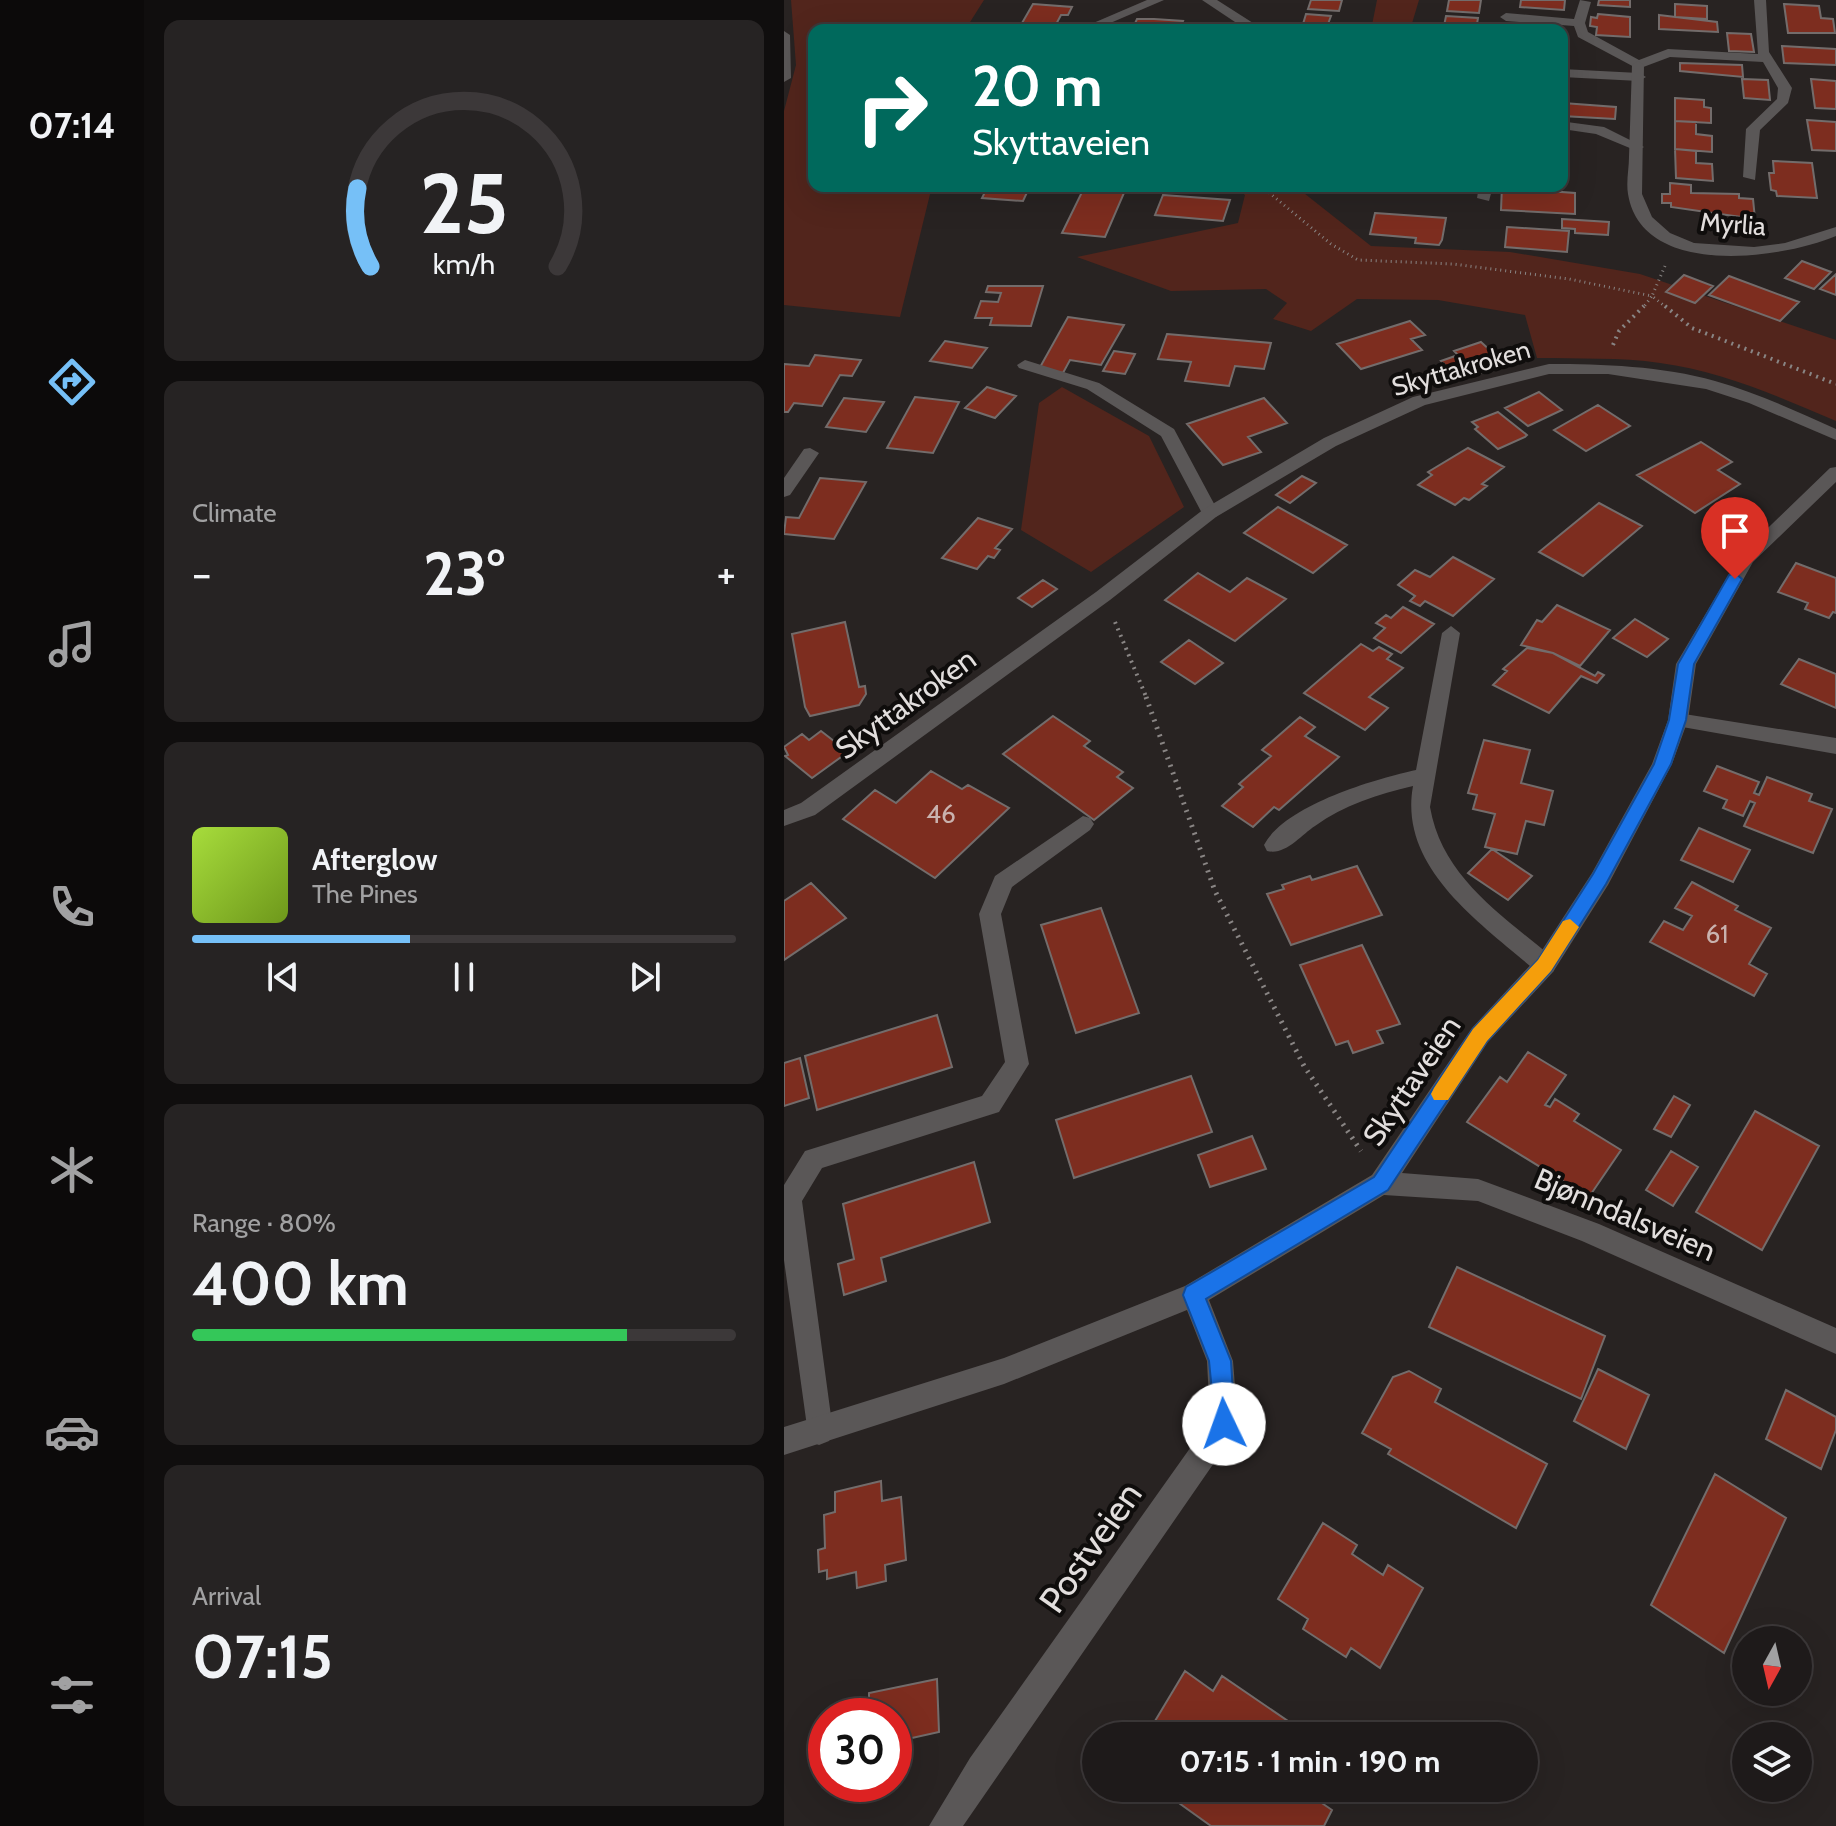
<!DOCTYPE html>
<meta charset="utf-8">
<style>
:root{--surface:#1e1a1a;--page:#262323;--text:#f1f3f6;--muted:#a1a1a2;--line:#3c3839;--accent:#76c0f7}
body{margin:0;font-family:Cabin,sans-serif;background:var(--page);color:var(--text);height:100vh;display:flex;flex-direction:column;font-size:30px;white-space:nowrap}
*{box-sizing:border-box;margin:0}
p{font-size:26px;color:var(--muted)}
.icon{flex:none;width:44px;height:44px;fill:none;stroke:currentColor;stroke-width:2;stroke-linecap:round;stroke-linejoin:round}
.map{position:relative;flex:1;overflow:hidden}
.drawer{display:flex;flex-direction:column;gap:20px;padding:20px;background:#100e0e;width:640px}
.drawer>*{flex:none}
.hud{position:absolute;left:24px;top:24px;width:760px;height:168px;border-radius:16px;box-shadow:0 8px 32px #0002,0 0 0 2px var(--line);background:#00695c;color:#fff;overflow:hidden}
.needle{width:52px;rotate:188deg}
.controls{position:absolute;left:948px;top:1626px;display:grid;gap:16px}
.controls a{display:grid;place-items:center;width:80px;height:80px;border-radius:50%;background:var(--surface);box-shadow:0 8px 32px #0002,0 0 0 2px var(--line);font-size:40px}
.speed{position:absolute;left:24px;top:1698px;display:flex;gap:16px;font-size:40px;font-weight:700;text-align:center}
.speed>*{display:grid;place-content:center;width:104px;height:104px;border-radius:50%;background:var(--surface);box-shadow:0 8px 32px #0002,0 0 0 2px var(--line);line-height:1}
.speed .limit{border:12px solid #d22;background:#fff;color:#111}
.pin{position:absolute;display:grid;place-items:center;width:68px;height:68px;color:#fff;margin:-82px -34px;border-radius:50% 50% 50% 0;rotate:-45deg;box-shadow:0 0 8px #0007}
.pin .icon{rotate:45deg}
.me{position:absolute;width:88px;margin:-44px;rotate:357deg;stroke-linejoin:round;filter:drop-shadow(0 0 6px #0008)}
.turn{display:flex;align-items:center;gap:28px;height:168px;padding:0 32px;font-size:36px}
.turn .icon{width:104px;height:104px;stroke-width:2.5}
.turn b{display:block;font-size:56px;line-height:68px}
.big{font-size:60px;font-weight:700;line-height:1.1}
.drawer .tile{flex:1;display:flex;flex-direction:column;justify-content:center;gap:12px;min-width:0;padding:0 28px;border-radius:16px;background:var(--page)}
.drawer .dial{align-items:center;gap:0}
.dial svg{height:208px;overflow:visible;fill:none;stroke:var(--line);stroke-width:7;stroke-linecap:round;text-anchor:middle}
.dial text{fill:var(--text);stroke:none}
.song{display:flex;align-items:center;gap:24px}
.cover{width:96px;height:96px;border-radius:12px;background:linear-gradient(135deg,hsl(80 70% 55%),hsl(80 70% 35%))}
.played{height:8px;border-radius:4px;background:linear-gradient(90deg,var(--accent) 40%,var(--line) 40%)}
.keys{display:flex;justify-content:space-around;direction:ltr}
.heat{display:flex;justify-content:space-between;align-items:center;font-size:44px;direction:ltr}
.charge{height:12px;border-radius:6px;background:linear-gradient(90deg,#34c759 80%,var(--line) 0)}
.trip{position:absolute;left:298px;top:1722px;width:456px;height:80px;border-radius:40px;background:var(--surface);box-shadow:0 8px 32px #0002,0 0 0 2px var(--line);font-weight:700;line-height:80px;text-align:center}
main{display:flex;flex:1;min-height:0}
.dock{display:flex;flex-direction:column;width:144px;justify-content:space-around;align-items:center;background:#0c0a0a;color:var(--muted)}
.dock .icon{width:56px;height:56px}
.dock .active{color:var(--accent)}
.dock b{font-size:36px;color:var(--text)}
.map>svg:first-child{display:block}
</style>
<main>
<nav class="dock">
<b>07:14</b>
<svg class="icon active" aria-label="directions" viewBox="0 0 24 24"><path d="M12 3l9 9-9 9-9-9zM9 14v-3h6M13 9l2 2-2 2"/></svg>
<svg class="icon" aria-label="music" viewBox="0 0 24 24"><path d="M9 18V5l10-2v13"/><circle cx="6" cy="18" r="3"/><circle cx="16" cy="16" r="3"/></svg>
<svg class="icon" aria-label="phone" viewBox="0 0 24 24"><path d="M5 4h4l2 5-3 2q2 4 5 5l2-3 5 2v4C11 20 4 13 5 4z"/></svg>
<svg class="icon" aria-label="climate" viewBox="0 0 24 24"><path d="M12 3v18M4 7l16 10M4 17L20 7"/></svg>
<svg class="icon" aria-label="car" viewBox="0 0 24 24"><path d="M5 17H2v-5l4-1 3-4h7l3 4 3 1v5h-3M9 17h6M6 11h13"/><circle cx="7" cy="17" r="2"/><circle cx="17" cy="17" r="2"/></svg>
<svg class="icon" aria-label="filters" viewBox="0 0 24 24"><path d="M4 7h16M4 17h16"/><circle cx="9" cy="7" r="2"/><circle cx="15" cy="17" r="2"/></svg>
</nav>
<section class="drawer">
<div class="tile dial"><svg viewBox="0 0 100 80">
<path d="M14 69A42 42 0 1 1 86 69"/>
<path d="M14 69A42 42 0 0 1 9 39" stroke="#76c0f7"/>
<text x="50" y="56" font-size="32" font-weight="700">25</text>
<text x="50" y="72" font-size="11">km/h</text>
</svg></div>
<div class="tile"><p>Climate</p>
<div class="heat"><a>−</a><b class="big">23°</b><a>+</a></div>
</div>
<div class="tile">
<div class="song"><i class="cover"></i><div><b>Afterglow</b><p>The Pines</p></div></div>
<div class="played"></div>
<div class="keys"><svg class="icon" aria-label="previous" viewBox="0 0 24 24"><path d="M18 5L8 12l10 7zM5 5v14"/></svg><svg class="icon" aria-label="pause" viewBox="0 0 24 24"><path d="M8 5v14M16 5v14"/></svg><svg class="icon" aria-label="next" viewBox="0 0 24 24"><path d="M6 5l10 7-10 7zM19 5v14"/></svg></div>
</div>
<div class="tile"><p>Range · 80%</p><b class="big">400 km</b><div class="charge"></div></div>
<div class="tile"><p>Arrival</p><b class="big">07:15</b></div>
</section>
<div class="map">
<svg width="1052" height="1826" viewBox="0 0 1052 1826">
<rect width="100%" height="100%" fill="#282322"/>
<path fill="#52251c" d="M7,0H200L181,30H30V186H148L116,317L0,305V111L12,65Z
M593,0H635L626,30H587Z
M449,186H511L587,246L726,252L856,274L1052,340V421C995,397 938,371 876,363C836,357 794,359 753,358L741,315L654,300L573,299L527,331L489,319L503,303L482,289L387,291L293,257L454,223L461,195Z
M278,387L365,436L400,507L307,572L237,530L255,403Z"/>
<path fill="#7d2d1f" stroke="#736c6b" stroke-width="2" d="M527,0H558L555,11L524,9Z
M665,0H697L695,13L663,11Z
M737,0H781L780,10L736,7Z
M815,0H846V7L814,5Z
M249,4L288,7L284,15H277L269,30H234Z
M891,4L923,6V19L891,17Z
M1000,4L1035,6L1037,18L1049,19L1051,33H1004Z
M522,14L547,16L544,24L558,25L556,30H524L526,24H519Z
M814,14L846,17V37L812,35L813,27L806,26L807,17L813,18Z
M875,15L933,22L934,32L875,29Z
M662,16L694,18L692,30H647L648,25L660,26Z
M353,19H370L399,21L395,30H348Z
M943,33L967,34L970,52L945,51Z
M998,46L1052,49V65L1000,63Z
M896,63L958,65L959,77L896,71Z
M958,79L984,80L986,100L960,98Z
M1027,79L1052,81V109L1031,108Z
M891,98L920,100V107L927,108V123L891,121Z
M779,103L832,107L831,119L778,116Z
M1023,120L1052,122V151L1028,150Z
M891,121L912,122V134L928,136V152L891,149Z
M891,149L912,151V163L928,164L929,181L892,178Z
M989,161L1028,163L1033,198L993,196L992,191L987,190L985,173H990Z
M886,183L907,185V193L955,194V198L969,199L971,219L887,207V203H878V194H886Z
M204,186H246L239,201L198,198Z
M718,186H764V191L791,193V214L717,210Z
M299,190L340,193L321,237L278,233Z
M379,195L446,200L439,221L371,215Z
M591,213L662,218L658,240L655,245L631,243L632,238L586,234Z
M778,219L825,222L824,235L791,233V229L778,228Z
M723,227L785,231L783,252L721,247Z
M1018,261L1047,272L1030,289L1001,278Z
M1052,274V295L1036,289Z
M900,275L929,286L911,303L882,292Z
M945,276L1015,302L996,321L925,295Z
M204,286H259L247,326L206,325L208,318H191L197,301L214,302L217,293L202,292Z
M284,317L340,325L317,365L286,360L279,373L255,369Z
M626,321L641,335L627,339L638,350L577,369L553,344Z
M383,334L487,343L480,369L451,366L445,386L401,381L407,362L374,359Z
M161,341L203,348L188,368L146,361Z
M697,342L721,364L676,380L657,361L674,355L670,351Z
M330,351L351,354L341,374L319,371Z
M31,355L77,360L68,376L56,375L38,406L10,403L4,412H0V364L25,366Z
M203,387L232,396L211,418L181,408Z
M755,392L778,410L744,426L721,408Z
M131,397L175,402L149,453L103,448Z
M60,398L100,402L82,432L42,427Z
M480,398L503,423L464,437L477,452L439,465L403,424Z
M814,405L846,426L802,451L770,430Z
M714,412L743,435L741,437L714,449L691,429L694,427L688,422Z
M917,442L948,462L934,470L956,484L911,513L853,475Z
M684,448L720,467L698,484L703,486L685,500L680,498L671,505L634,485L648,475L644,472Z
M518,476L532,483L506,503L492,495Z
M36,478L82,482L50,539L0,534L2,517L15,518Z
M815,503L858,526L799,576L755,552Z
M494,507L563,545L529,573L460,533Z
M194,518L228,529L211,548L216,550L210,558L204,556L193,569L158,558Z
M669,557L710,579L669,616L641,601L636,606L626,601L631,596L614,585L631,570L646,577Z
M1012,563L1052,578V613L1049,612L1045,618L1021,609L1024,603L994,592Z
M414,573L446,592L463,578L502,599L451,641L381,600Z
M259,580L273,589L248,607L234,598Z
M773,605L826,630L796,666L769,653L737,645L753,620L758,622Z
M619,607L650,624L617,653L590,638L601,628L592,623L602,615L607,618Z
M851,619L884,639L863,657L829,638Z
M61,622L75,687L81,686L82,694L75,705L26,716L21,707L8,634Z
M405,640L439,663L411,684L377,662Z
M577,644L589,651L595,647L608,654L603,659L619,668L585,697L604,708L581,730L520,693Z
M743,648L769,653L811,676L814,672L820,675L813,683L797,676L765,713L709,685L723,671L719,669Z
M1015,659L1052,674V708L997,684Z
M269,716L306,741L300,746L339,772L333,777L349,788L310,820L219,754Z
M516,717L531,727L521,736L555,757L495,810L490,807L469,827L438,806L459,787L455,784L487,756L478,750Z
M37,731L64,752L28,778L1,756L4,755L0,747L18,734L25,740Z
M700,740L746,750L737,783L769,791L760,825L742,821L733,854L701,847L711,814L689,809L693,795L684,793Z
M933,766L975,782L970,793L975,795L983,777L1028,794L1025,801L1048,809L1029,853L960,826L971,803L966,801L959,816L939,808L943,800L920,791Z
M147,771L178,789L184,785L225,808L151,878L59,819L91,790L112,803Z
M915,828L966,850L949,882L897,860Z
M708,849L748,876L724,900L684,873Z
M573,866L598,915L507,945L483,894L500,889L498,885L526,876L528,880Z
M908,882L954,906L951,910L987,928L965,964L983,974L970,996L866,942L880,921L899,930L908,916L891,908Z
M27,883L62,918L0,960V901Z
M317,908L355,1013L292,1033L257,925Z
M578,945L616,1024L593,1031L599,1043L569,1053L564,1041L552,1045L516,965Z
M153,1015L168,1067L33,1110L21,1056Z
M744,1052L782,1075L761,1105L766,1107L771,1099L795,1114L790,1121L837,1150L805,1197L683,1122L716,1077L723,1082Z
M16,1058L25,1098L0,1106V1063Z
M407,1076L428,1132L290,1178L272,1120Z
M890,1096L906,1105L887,1137L870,1129Z
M971,1111L1035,1146L978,1250L912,1212Z
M468,1136L482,1169L426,1187L414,1155Z
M887,1151L914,1167L889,1206L862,1190Z
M190,1162L206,1222L97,1258L102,1281L60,1295L54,1264L70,1259L59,1204Z
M673,1267L821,1336L797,1399L645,1327Z
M814,1369L865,1395L842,1449L790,1421Z
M625,1371L657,1389L651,1402L763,1464L732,1528L604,1454L607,1449L578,1433L609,1377Z
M1002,1390L1052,1417V1430L1037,1469L982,1439Z
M931,1474L1002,1518L940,1653L867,1605Z
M97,1481L98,1501L117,1497L122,1560L101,1565L102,1581L73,1588L72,1572L43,1579V1570L35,1572L34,1550L41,1548L40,1515L51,1512V1492Z
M539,1523L573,1545L568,1554L599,1575L604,1565L639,1588L596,1668L567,1648L562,1657L519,1629L524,1619L494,1599Z
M401,1671L429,1691L438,1676L526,1736H362Z
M153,1679L155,1732L110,1742V1716H85V1693Z
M374,1788H534L529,1797L548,1810L540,1826H427Z"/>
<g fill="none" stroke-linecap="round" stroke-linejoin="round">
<path stroke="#898584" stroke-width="3" stroke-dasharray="1 4" stroke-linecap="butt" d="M477,186L547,244L574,260L669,264L785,279L868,296L859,308
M881,266L868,296L883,308"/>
<path stroke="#898584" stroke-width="4" stroke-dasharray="2 5" stroke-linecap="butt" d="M881,306L908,328L1052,384
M829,345L835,331L860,306
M331,622L363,699"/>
<path stroke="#898584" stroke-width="5" stroke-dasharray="2 6" stroke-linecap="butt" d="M362,697L431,891L520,1066L577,1151"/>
<path fill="#5a5757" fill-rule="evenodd" d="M363,0H380L310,30H293Z
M418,0H433L480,30L460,27L430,30L451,22Z
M796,0L807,2L801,23L804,32L855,60L884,49L974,54L970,0H982L985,52L1008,88L1004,103L976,130L971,180L959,177L962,129L993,99L994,88L979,62L886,57L854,69L794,37L790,26L722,21L716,17L722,13L790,19Z
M778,69L855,73L862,77L855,81L778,77Z
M783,122L820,127L860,147L853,151L812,134L778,129V123Z
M695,186H709L705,201L693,198Z
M241,360L315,383L390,429L435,513L432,517H420L377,436L303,389L235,368L233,365Z
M667,626L676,633L646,807C658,877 718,915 769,958L772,965L769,972H753C698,924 614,869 629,786C594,794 560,805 531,826C517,835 501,856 483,851L480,845C501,805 591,779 632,770L658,633Z
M894,713L1052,738V754L887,725L884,720Z
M299,816L306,818L310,824L306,830L228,887L217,914L245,1064L215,1112L38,1168L18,1201L49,1431L45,1441L35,1445L25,1441L0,1260V1185L21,1151L198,1096L221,1062L195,914L211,876Z"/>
<path fill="#5a5757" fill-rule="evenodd" d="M0,31L6,35L7,78L0,82Z
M854,61L860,65L858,194L868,217L886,233L910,243L970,247L1001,243L1052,227V236C997,259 858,279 844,194C842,182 845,168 845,157C846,126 847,96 848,65Z
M765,364C819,364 878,366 931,381C973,393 1012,411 1052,429V440L965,403L922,389L824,374H765L641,405L552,446L432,517L326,600L31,815L0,826V810L17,803L312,592L420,509L540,438L629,397Z
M26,448L35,453L6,495L0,497V478L20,449Z
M1052,467V482L969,562L912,664L904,720L888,764L824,885L769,972L704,1042L618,1173L694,1179L815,1224L1052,1328V1354L798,1241L694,1201L600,1195L425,1300L449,1361L454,1424L450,1434L179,1826H145L186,1758L426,1420L423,1361L403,1310L220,1384L0,1455V1427L220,1358L401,1286L588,1175L688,1028L753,958L808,873L868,764L884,720L892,664L957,554L1046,468Z"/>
</g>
<path fill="#1a73e8" stroke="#114b97" stroke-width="2" d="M951,573L958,579L910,664L902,720L887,764L822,884L767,971L703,1041L604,1190L422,1299L447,1361L451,1424L448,1432L440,1435L432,1432L425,1361L399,1295L402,1287L590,1177L689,1029L754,960L809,874L870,764L885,720L894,664L945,575Z"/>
<path fill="#f59e0b" d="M786,919L795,927L767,971L703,1041L664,1100H650L647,1094L650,1088L689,1029L754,960L779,921Z"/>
<g text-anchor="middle" stroke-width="8" stroke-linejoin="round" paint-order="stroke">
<g font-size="26" fill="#e2dedd" stroke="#0f0d0c">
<text transform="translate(949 224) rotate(4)" y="9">Myrlia</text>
<text transform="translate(677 368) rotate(-16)" y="9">Skyttakroken</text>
</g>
<g font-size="26" fill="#c9b2ae">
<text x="157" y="823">46</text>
<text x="933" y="943">61</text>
</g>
<g font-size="30" fill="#e2dedd" stroke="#0f0d0c">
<text transform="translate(122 704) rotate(-36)" y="10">Skyttakroken</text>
<text transform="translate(628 1081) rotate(-56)" y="10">Skyttaveien</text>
<text transform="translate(841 1215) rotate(23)" y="10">Bjønndalsveien</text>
</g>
<g font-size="36" fill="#e2dedd" stroke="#0f0d0c">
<text transform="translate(306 1547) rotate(-55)" y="13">Postveien</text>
</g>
</g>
</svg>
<div class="controls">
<a><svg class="needle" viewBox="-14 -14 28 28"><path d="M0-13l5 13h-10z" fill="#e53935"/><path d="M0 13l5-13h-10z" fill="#a1a1a2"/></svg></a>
<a><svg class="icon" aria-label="layers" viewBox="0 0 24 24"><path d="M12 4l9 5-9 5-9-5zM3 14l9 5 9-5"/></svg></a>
</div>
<div class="speed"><div class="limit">30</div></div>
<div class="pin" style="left:951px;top:579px;background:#d93025"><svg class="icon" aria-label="arrive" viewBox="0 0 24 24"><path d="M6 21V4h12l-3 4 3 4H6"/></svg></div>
<svg class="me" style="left:440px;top:1424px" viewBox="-20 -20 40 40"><circle r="19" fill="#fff"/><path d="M0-13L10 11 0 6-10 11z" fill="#1a73e8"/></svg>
<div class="trip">07:15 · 1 min · 190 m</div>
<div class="hud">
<div class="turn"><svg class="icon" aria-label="right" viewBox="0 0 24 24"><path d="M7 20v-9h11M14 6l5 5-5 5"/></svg><div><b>20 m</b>Skyttaveien</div></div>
</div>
</div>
</main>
